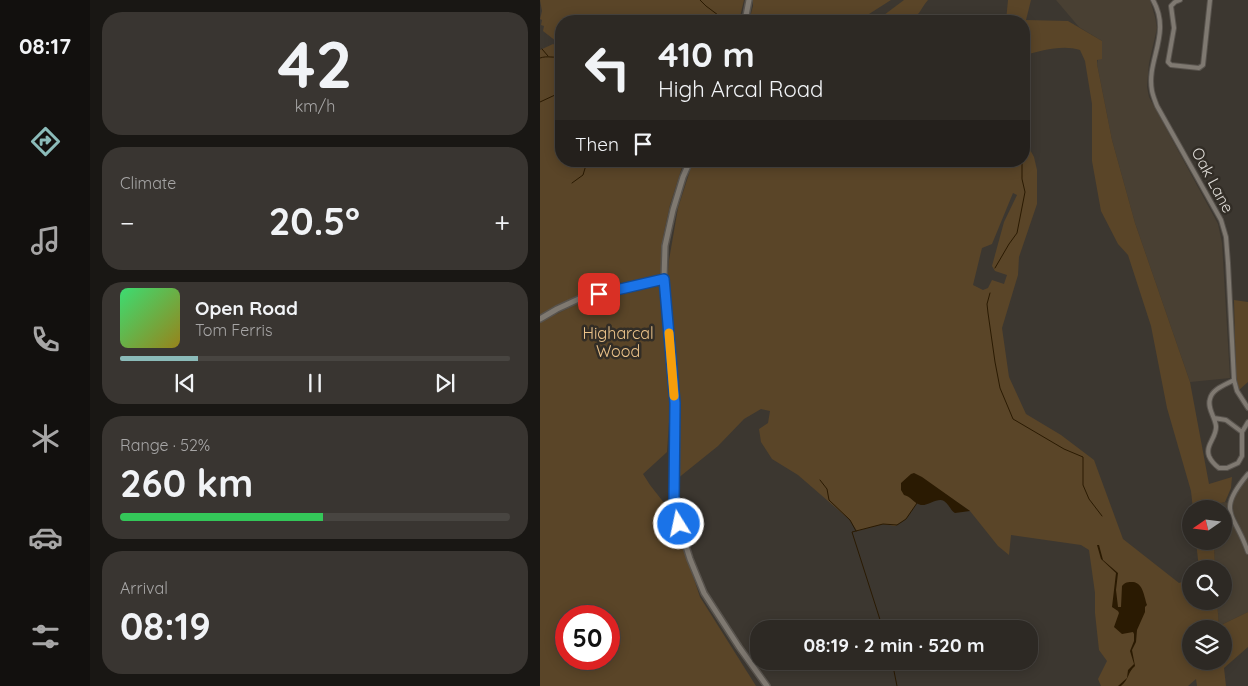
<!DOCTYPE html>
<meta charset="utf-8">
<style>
:root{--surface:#2d2924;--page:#393531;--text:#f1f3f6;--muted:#a7a6a6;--line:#484541;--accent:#8bbbb9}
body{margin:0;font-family:Quicksand,sans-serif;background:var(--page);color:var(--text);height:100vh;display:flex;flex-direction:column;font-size:19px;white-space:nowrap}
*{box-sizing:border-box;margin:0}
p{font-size:16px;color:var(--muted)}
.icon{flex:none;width:28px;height:28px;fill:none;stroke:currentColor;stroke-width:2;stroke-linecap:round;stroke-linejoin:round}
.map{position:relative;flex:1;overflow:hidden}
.side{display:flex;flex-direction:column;gap:12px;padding:12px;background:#191714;width:450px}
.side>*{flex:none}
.banner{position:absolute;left:15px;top:15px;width:475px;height:152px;border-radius:20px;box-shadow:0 2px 12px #0003,0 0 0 1px var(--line);background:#2d2924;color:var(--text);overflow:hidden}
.needle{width:32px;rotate:256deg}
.buttons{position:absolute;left:642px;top:500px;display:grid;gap:10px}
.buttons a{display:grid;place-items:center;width:50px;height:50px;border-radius:50%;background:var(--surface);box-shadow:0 2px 12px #0003,0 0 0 1px var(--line);font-size:25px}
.speed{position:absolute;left:15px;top:605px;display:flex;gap:10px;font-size:25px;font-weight:700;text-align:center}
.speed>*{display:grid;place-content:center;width:65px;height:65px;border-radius:50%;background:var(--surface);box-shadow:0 2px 12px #0003,0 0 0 1px var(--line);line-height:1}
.speed .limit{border:8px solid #d22;background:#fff;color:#111}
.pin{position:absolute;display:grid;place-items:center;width:42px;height:42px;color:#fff;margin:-21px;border-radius:10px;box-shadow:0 2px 8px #0006}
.me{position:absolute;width:55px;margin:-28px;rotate:350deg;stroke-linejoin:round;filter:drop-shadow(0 0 4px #0008)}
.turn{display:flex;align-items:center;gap:18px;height:105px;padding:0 20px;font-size:22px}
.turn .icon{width:65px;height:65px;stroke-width:2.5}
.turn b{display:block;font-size:35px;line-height:42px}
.then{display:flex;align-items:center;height:48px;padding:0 20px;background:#0003;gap:10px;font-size:19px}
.big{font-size:38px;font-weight:700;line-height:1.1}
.side .card{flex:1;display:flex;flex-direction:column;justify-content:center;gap:8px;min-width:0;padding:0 18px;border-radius:20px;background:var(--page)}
.side .dial{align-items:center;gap:0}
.dial b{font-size:65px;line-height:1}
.song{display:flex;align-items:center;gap:15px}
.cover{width:60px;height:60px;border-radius:8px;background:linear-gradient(135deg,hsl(140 70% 55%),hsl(50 70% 35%))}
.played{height:5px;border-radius:2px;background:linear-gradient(90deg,var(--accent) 20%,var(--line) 20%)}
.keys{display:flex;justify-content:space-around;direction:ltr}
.heat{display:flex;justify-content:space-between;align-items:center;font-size:28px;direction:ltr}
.charge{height:8px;border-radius:4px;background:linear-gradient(90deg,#34c759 52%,var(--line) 0)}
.trip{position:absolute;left:210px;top:620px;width:288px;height:50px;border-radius:20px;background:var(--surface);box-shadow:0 2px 12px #0003,0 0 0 1px var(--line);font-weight:700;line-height:50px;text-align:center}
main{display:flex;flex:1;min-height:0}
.menu{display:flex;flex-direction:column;width:90px;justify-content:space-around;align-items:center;background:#12100e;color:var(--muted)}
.menu .icon{width:35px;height:35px}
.menu .on{color:var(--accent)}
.menu b{font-size:22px;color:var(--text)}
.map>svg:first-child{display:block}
</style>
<main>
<nav class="menu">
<b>08:17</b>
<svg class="icon on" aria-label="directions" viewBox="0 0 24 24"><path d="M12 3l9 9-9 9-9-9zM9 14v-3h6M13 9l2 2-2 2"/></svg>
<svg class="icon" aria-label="music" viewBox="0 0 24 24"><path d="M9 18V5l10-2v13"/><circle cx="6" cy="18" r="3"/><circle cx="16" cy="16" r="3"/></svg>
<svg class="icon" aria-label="phone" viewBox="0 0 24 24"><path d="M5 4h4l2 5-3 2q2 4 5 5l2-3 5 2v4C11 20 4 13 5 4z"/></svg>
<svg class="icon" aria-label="climate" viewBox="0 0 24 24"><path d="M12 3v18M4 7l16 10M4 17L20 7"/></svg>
<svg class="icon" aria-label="car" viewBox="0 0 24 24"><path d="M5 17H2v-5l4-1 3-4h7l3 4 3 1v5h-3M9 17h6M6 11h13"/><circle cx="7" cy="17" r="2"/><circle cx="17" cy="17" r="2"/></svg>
<svg class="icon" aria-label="filters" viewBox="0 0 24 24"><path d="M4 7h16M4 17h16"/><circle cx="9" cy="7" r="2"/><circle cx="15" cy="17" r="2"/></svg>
</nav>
<section class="side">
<div class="card dial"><b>42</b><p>km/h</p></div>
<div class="card"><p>Climate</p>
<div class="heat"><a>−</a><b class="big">20.5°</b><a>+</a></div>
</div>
<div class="card">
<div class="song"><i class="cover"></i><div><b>Open Road</b><p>Tom Ferris</p></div></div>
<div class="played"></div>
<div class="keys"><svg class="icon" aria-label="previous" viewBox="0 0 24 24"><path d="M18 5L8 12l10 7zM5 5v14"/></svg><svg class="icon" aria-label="pause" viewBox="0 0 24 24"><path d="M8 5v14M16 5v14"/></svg><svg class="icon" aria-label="next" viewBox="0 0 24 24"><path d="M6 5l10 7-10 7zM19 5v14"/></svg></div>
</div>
<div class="card"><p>Range · 52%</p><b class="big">260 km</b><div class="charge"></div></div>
<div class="card"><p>Arrival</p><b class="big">08:19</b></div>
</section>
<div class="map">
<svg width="708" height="686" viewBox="0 0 708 686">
<rect width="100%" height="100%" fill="#3c3730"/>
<path fill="#494033" d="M516,0H610L615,17L617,28L609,63L607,87L609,97L678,224L682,243L690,378L650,382L595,223L572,140L557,64L562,41L539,27Z
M708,477V612L679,626L677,601H684V569H675L674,541H684V509H672L671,505L685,502L692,504L699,488Z"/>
<path fill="#5a4528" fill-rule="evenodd" d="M0,0H204L199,21H21V45L3,31L4,26L1,25L2,20L0,19L2,11Z
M213,0H351L318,21H209L213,6Z
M364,0H388C384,4 382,9 379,13C369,23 349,21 336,21Z
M468,0H491L486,20L528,21L562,41V59L557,60V64L572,140L595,223L650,382L669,484L692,477L691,488L685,502L672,505V509H653L651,491L627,408L611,326L588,255L578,244L561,211L552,161V104L545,61L540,50C522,44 501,51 484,55V21H466Z
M13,44L21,48V161H144L130,205L123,237L122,276L36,296L0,316V50Z
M484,144L488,146L494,157L497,170V204L479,257L478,275L462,328L469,377L486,414L521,435L554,460L583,539L639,583L651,579V601H677L679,626L708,612V647L684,668L686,686H657L656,679L648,686H561L558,679L567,661L559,650L555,613V593L549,550L541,545L471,535L469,555L458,546L430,511L389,483L368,495L377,503L366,519L355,526L343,524L317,531L310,520L258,475L232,459L221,442L219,429L228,423L230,411L221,409L204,419L178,446L137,479L140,418L127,286L129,260L138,208L153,161H484ZM473,193L477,195L464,222L452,266L455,271L467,275L464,284L452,280L448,288L443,290L433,285L442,248L452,244ZM651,629H684V661H651Z
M122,281L129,362L130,408L127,452L103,474L110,485L132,513L160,597L216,686H0V322L41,302ZM26,616H69V659H26Z
M694,300L708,302V382L699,390L696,377Z
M656,541H674L675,569H659Z"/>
<path fill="#2a1a02" d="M374,473L382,477L430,511L415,513C410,510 409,504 404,501C398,497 388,506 381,505C375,504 370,496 364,495L361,490V483L371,474Z
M557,545H559L563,560L578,573L576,590L578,607H581L582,586C585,582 588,582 593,582C603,583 604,596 607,605L605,607V612L597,630L596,642L592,650L595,666C587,673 590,678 581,686H578L587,678L588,670L594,664L590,651L594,641V634L593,632L582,634L574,627L579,613L578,611L572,607L576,573L561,559Z"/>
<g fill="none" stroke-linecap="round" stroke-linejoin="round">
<path stroke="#2a1a02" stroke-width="1" d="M160,0L166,6L186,21
M2,49L8,56
M0,58C8,55 14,59 21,56
M0,102L15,95L21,71
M55,161L57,164
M32,183L43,175L46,165L53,161
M455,268L469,244L477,233L485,192L482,179V161
M450,293L447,304L448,313L455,362L460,388L473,419L524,449L543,457V485L549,499L562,516
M280,480L287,489L289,500L310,520L316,531
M343,629L312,532L343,524L357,525L366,519L377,503
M352,661L357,686"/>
<defs>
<path id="street" d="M613,0C632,34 606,60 612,91C613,96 615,101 617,106L681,220L686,237L688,263L694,380L697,391L708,408
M640,0L635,2L631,6L634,28L628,62L631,65L659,68L663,65L670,0
M694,380C685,385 672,389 670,399C667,408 675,417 676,426C677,437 665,445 669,456C671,461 675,465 679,468H687L698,463L702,456V432L708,422
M674,418L686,420L702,432
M708,474C675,513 695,513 708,552"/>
<path id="secondary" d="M205,21L209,0
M150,161L143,177L133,210L125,246L124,279L135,403L134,501L139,524L150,559L164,593L199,647L227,686
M0,319L17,309L41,298L124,279"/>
</defs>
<use href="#street" stroke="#58534d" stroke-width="6"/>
<use href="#secondary" stroke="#58534d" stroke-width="8"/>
<use href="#street" stroke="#7f7971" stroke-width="4"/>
<use href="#secondary" stroke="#7f7971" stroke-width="5"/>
</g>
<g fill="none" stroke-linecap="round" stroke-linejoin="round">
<defs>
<path id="route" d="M59,294L124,279L135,403L134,501L139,524"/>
</defs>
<use href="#route" stroke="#114b97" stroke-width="12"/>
<use href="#route" stroke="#1a73e8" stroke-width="9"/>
<path stroke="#f59e0b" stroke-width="9" d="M129,333L134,396"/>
</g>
<g text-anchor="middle" stroke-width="5" stroke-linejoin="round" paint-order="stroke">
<g font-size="16" fill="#dfdcd7" stroke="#322d26">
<text transform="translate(673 180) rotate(62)" y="6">Oak Lane</text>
</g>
<g font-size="16" fill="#ecc38a" stroke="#322d26">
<text x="78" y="339">Higharcal<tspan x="78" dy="18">Wood</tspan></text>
</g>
</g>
</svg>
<div class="buttons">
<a><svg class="needle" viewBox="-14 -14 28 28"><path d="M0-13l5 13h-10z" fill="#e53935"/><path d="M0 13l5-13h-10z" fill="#a7a6a6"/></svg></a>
<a><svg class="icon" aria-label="search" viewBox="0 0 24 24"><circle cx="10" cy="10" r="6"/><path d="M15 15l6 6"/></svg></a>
<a><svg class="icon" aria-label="layers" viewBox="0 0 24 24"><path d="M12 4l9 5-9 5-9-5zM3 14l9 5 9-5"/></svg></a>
</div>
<div class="speed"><div class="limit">50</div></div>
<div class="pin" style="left:59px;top:294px;background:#d93025"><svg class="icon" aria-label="arrive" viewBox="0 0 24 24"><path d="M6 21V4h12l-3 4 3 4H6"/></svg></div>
<svg class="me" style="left:139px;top:524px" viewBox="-20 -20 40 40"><circle r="17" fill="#1a73e8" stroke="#fff" stroke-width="3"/><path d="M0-11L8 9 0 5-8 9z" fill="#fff"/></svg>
<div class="trip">08:19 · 2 min · 520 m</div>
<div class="banner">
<div class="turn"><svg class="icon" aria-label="left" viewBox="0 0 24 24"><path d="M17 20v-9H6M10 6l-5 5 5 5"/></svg><div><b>410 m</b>High Arcal Road</div></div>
<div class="then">Then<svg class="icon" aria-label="arrive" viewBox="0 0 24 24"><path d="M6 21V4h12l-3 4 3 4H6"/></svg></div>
</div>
</div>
</main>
